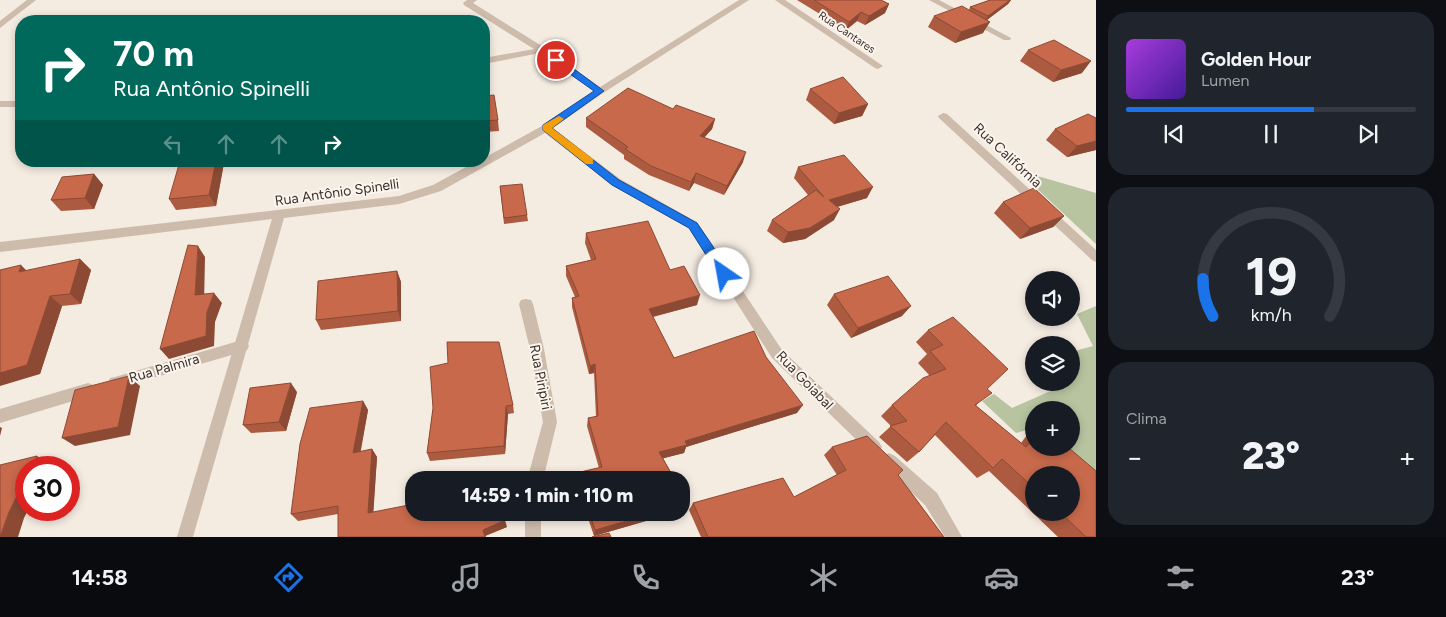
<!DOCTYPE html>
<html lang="pt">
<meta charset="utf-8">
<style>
:root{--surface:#171b24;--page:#20242c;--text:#f1f3f6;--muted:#9ea1a6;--line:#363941;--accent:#1a73e8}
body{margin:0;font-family:Figtree,sans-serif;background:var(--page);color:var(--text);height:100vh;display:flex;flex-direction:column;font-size:19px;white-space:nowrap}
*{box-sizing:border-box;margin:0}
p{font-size:16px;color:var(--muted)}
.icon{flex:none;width:28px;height:28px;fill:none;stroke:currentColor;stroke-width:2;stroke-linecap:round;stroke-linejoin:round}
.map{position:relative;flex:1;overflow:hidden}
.drawer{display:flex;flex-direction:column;gap:12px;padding:12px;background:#0d0f14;width:350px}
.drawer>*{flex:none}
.guide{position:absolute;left:15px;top:15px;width:475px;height:152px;border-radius:20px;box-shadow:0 2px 8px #0003;background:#00695c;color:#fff;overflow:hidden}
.controls{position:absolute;left:1025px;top:271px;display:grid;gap:10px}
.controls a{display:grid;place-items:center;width:55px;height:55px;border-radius:50%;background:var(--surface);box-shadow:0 2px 8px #0003;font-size:25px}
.speed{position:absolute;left:15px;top:456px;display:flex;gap:10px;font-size:25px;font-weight:700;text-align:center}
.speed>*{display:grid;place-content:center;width:65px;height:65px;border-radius:50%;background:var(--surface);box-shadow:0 2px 8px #0003;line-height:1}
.speed .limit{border:8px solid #d22;background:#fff;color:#111}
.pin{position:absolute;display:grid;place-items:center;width:42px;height:42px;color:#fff;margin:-21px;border:2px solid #fff;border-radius:50%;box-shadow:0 1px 5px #0007}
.me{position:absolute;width:55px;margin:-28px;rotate:327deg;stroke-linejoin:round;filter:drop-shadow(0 0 4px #0008)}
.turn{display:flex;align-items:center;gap:18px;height:105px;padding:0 15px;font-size:22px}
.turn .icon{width:65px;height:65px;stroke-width:2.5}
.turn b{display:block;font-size:35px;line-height:42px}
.lanes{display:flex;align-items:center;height:48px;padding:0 15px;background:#0003;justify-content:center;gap:25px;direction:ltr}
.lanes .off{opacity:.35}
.big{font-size:38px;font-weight:800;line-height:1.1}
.drawer .card{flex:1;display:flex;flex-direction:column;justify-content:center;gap:8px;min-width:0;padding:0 18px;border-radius:20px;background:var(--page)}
.drawer .dial{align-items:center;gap:0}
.dial svg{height:130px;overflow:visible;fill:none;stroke:var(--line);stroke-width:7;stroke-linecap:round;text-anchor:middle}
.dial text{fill:var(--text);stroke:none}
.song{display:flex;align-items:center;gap:15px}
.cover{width:60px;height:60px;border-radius:8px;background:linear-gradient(135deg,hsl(280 70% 55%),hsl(260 70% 35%))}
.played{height:5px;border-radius:2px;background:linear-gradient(90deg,var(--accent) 65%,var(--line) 65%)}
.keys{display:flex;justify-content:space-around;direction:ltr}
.heat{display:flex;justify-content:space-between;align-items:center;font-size:28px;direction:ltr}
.trip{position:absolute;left:405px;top:471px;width:285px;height:50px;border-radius:20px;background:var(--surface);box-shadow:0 2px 8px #0003;font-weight:800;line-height:50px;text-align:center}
.menu{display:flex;height:80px;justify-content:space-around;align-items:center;background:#090b0e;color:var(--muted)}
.menu .icon{width:35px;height:35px}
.menu .current{color:var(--accent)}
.menu b{font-size:22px;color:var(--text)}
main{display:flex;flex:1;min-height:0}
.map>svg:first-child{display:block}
</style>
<main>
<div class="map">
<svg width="1096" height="537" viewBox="0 0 1096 537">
<rect width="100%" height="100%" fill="#f4ebe1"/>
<path fill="#b8c4a0" d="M1017,170L1096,193V244Z
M1096,306V491L1047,448H1071V410H1034V435L1027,430L1016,433L982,401L994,394L1012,408L1055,389L1051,383L1071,382V352L1093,346L1077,314Z"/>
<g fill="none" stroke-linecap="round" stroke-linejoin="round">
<path fill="#cdbbac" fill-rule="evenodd" d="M242,340L247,342L249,346L247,350L242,352L115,389L110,388L108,383L110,378L115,377Z
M88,383L93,385L95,390L93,395L0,423V409Z"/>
<path fill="#cdbbac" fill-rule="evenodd" d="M467,0H477L473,3L545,48L600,87L739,0H749L603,93L553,128L620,179L697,222L782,350L879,442L882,447L879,452L874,454L869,452L772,358L689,228L612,185L545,133L441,191L399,204L284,218L193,537H177L272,219L0,252V242L399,196L433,185L477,161H484V158L542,126L594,91L540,53L484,64V58L534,49L464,5L463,3Z
M775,0H785L883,66L878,69L875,68Z
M929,0H939L1011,38L1010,40H1004Z
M0,101H21V107H0Z
M943,113L947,114L1096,250V262L1092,260L939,118L938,116Z
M526,299L531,300L533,304L544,349L557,422L543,480H527L543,422L530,349L519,304L521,300Z
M889,453L895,456L937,493L962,537H945L925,505L883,466L881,461L883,456Z
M525,512H541V537H525Z"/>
<path fill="#cdbbac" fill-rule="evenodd" d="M27,0H36L0,28V21Z"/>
</g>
<path fill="#ac5a40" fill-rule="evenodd" d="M797,0H881L889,4L885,13L865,25L857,21L846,30Z
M990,0H1011L1008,4L987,20L983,33L955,43L928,27L934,16L969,10L970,7Z
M1028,50L1082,73L1053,82L1020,61Z
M810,89L868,104L862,116L834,124L806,100Z
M484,96L498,120L499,131L484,132Z
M673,109L715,119L712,129L704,138L743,162L724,195L694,183L689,191L649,175L624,159V155L586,127V118Z
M1096,118V150L1067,157L1046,140L1055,129Z
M224,163L216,206L176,210L169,199Z
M798,167L867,198L837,207L834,220L805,239L783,243L767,231L772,220L808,195L794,178Z
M94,174L103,185L94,209L61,211L51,200Z
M500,186L527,215L528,221L504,224Z
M1003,202L1064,216L1053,227L1020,239L994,213Z
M586,233L670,270L697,305L653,317L674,358L766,357L797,413L686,447L684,453L663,458L675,480H575L576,473L599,468L587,426L588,418L596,417L594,373L589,374L572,307V298L575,297L566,276V266L591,260L585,243Z
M80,259L91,270L81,304L62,306L40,374L26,271Z
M397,271L401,282V321L321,330L316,320Z
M834,294L902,316L851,338L827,305Z
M928,330L987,389L976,406L1021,443L1027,435L1034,431V448L1096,537H1058L989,471L977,478L935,435L919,452L907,462L879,437L891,426L881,416L892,405L930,376L918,363L927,354L916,342ZM1034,475L1071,512H1034Z
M297,392L286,431L251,433L243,425Z
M363,401L368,410L360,452L372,449L377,457L373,512L507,527L485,536L486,537H338V514L298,521L291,514Z
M513,405L514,413L508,414L505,454L430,461L427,453L433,408Z
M832,447L898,475L944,537H701L689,510L693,503L794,497L837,475L824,455Z
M586,512H677L594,536Z"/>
<path fill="#8c4a34" d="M1010,0H1011L1008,4L984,22L988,16Z
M889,4L885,13L865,25L869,16Z
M861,12L857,21L846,30L849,22Z
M990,22L983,33L955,43L961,32Z
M1091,61L1082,73L1053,82L1061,70Z
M868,104L862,116L834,124L839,113Z
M715,119L712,129L697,145L700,136Z
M1096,141V150L1067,157L1077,146Z
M746,152L743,162L724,195L727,186Z
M216,161H223L224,163L216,206L209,195Z
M696,173L694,183L689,191L691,182Z
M94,174L103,185L94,209L85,198Z
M873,187L867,198L823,211L829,200Z
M840,209L834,220L805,239L783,243L788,232Z
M1064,216L1053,227L1020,239L1030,228Z
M198,246L205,257L204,305L195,295Z
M80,259L91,270L81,304L70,294Z
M21,265L32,276L19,272Z
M397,271L401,282V321L398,311Z
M214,293L222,303L215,322L214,346L169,359L160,349L207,312Z
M700,295L697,305L647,318L649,309Z
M50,296L62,306L40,374L0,386V373Z
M911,306L902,316L851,338L858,328Z
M595,364L594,373L589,374L590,366Z
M129,376L140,386L130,435L75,446L62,438Z
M291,383L297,392L286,431L279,422Z
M363,401L368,410L359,461L353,453Z
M803,405L797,413L686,447L684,453L657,460L659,452L685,441Z
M506,406L508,414L505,454L504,446Z
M0,427L2,428L0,436Z
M372,449L377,457L373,519L368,513Z
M37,456L50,463L48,468H31Z
M26,477V510H28L24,518L18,537H0L9,512Z
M688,504L684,510L681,511V506Z
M658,512H677L594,536L595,530Z
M505,520L507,527L485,536L486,537H485L483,530Z"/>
<path fill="#c8694b" stroke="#8c4a34" d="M814,0H881L889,4L869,16L861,12L849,22Z
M990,0H1010L988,16L970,7Z
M962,6L990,22L961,32L934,16Z
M1054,40L1091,61L1061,70L1028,50Z
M843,77L868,104L839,113L810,89Z
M628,88L673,109L676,105L715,119L700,136L746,152L727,186L696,173L691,182L651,166L625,149L628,147L586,118Z
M494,95L498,120L484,121V96Z
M1088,114L1096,118V141L1077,146L1055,129Z
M844,155L873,187L829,200L840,209L810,228L788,232L772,220L816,190L824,197L798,167Z
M180,161H216L209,195L169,199Z
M94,174L85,198L51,200L62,177Z
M522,184L527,215L504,218L500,186Z
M1034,188L1064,216L1030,228L1003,202Z
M648,221L670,270L684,266L700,295L649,309L674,358L754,331L766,357L803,405L685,441L687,445L659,452L675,480H578L576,473L602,467L588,418L598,416L595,364L590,366L572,298L579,296L566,266L596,259L586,233Z
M188,245L198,246L195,295L214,293L207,312L206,336L160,349Z
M80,259L70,294L50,296L27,365L0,373V270L21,265L19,272Z
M397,271L398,311L316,320L318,281Z
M888,276L911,306L858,328L834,294Z
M953,317L1008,369L987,389L992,393L975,405L1026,447L1034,437V448H1069L1096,471V537H1086L1060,512H1071V475H1034V488L1002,459L993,468L946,422L919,452L890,426L907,421L892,405L923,378L946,369L930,351L943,345L928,330Z
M447,342H499L513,405L506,406L504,446L427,453L433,408L430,367L448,363Z
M129,376L118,427L62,438L75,390Z
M291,383L279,422L243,425L250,388Z
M363,401L353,453L372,449L368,513L414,504V512H503L505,520L483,530L485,537H338V506L291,514L300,444L310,408Z
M867,436L903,470L898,475L944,537H708L693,503L783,478L794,497L846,470L832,447Z
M37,456L31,468H26V477L9,512L0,537V465Z
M681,492L688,504L681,506Z
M589,512H658L595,530Z
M609,533L611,537H592Z"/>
<path fill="#1a73e8" stroke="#114b97" d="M553,58H559L604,91L552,128L619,180L697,223L729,270L730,274L729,277H720L689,228L612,185L543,130V125L594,91L553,62Z"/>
<path fill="#f59e0b" d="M559,116L564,119L552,128L593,159V164H586L543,130V125Z"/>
<g text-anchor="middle" stroke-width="4" stroke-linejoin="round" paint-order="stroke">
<g font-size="11" fill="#3b302b" stroke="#fbf5ee">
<text transform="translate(847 32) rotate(34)" y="4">Rua Cantares</text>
</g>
<g font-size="14" fill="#3b302b" stroke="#fbf5ee">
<text transform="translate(1008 155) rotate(43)" y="5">Rua Califórnia</text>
<text transform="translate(337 192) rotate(-8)" y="5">Rua Antônio Spinelli</text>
<text transform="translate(164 368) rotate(-16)" y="5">Rua Palmira</text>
<text transform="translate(541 377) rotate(79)" y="5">Rua Piripiri</text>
<text transform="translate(805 380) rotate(46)" y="5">Rua Goiabal</text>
</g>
</g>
</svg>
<div class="controls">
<a><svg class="icon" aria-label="sound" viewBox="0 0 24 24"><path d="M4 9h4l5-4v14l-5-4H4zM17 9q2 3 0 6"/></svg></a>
<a><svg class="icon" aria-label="layers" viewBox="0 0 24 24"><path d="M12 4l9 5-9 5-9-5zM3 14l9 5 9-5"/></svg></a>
<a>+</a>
<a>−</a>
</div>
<div class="speed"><div class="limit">30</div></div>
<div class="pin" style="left:556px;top:60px;background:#d93025"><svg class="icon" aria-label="arrive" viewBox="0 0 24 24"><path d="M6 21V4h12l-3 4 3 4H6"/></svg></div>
<svg class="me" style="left:724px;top:274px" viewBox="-20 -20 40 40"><circle r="19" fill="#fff"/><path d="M0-13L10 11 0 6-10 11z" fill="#1a73e8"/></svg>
<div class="trip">14:59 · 1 min · 110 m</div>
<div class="guide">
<div class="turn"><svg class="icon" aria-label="right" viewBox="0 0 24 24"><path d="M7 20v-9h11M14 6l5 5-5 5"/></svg><div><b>70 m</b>Rua Antônio Spinelli</div></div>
<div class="lanes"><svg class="icon off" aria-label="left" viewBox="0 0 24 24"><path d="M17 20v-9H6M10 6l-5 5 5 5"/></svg><svg class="icon off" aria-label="ahead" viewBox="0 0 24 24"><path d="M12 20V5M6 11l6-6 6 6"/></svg><svg class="icon off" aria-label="ahead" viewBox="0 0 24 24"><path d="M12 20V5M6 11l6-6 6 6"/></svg><svg class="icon" aria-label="right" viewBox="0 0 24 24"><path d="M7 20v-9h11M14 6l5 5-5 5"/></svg></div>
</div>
</div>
<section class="drawer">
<div class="card">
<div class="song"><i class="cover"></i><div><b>Golden Hour</b><p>Lumen</p></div></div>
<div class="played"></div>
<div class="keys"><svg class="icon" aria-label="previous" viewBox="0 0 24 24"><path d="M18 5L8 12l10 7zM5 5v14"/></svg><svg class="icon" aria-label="pause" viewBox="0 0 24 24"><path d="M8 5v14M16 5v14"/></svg><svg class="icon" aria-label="next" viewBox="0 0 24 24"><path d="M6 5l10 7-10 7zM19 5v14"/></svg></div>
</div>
<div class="card dial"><svg viewBox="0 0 100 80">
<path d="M14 69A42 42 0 1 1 86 69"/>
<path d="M14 69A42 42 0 0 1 8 46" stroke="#1a73e8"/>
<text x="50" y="56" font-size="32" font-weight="700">19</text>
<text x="50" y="72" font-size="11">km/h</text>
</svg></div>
<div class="card"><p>Clima</p>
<div class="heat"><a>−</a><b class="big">23°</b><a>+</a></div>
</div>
</section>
</main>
<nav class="menu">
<b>14:58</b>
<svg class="icon current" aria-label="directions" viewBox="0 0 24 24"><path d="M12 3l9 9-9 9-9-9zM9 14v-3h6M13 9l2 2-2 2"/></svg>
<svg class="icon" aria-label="music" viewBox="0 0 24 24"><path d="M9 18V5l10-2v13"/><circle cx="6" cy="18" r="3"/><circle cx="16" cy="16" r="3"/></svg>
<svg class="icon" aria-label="phone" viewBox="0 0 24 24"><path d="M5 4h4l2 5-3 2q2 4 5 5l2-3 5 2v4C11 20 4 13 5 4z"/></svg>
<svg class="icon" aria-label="climate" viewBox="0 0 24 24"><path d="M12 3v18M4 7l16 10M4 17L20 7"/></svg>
<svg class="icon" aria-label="car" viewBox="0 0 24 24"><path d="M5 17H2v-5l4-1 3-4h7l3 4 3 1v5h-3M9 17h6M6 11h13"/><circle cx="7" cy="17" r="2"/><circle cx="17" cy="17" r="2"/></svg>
<svg class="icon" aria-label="filters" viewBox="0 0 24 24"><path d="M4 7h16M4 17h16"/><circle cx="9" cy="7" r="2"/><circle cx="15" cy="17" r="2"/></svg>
<b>23°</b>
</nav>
